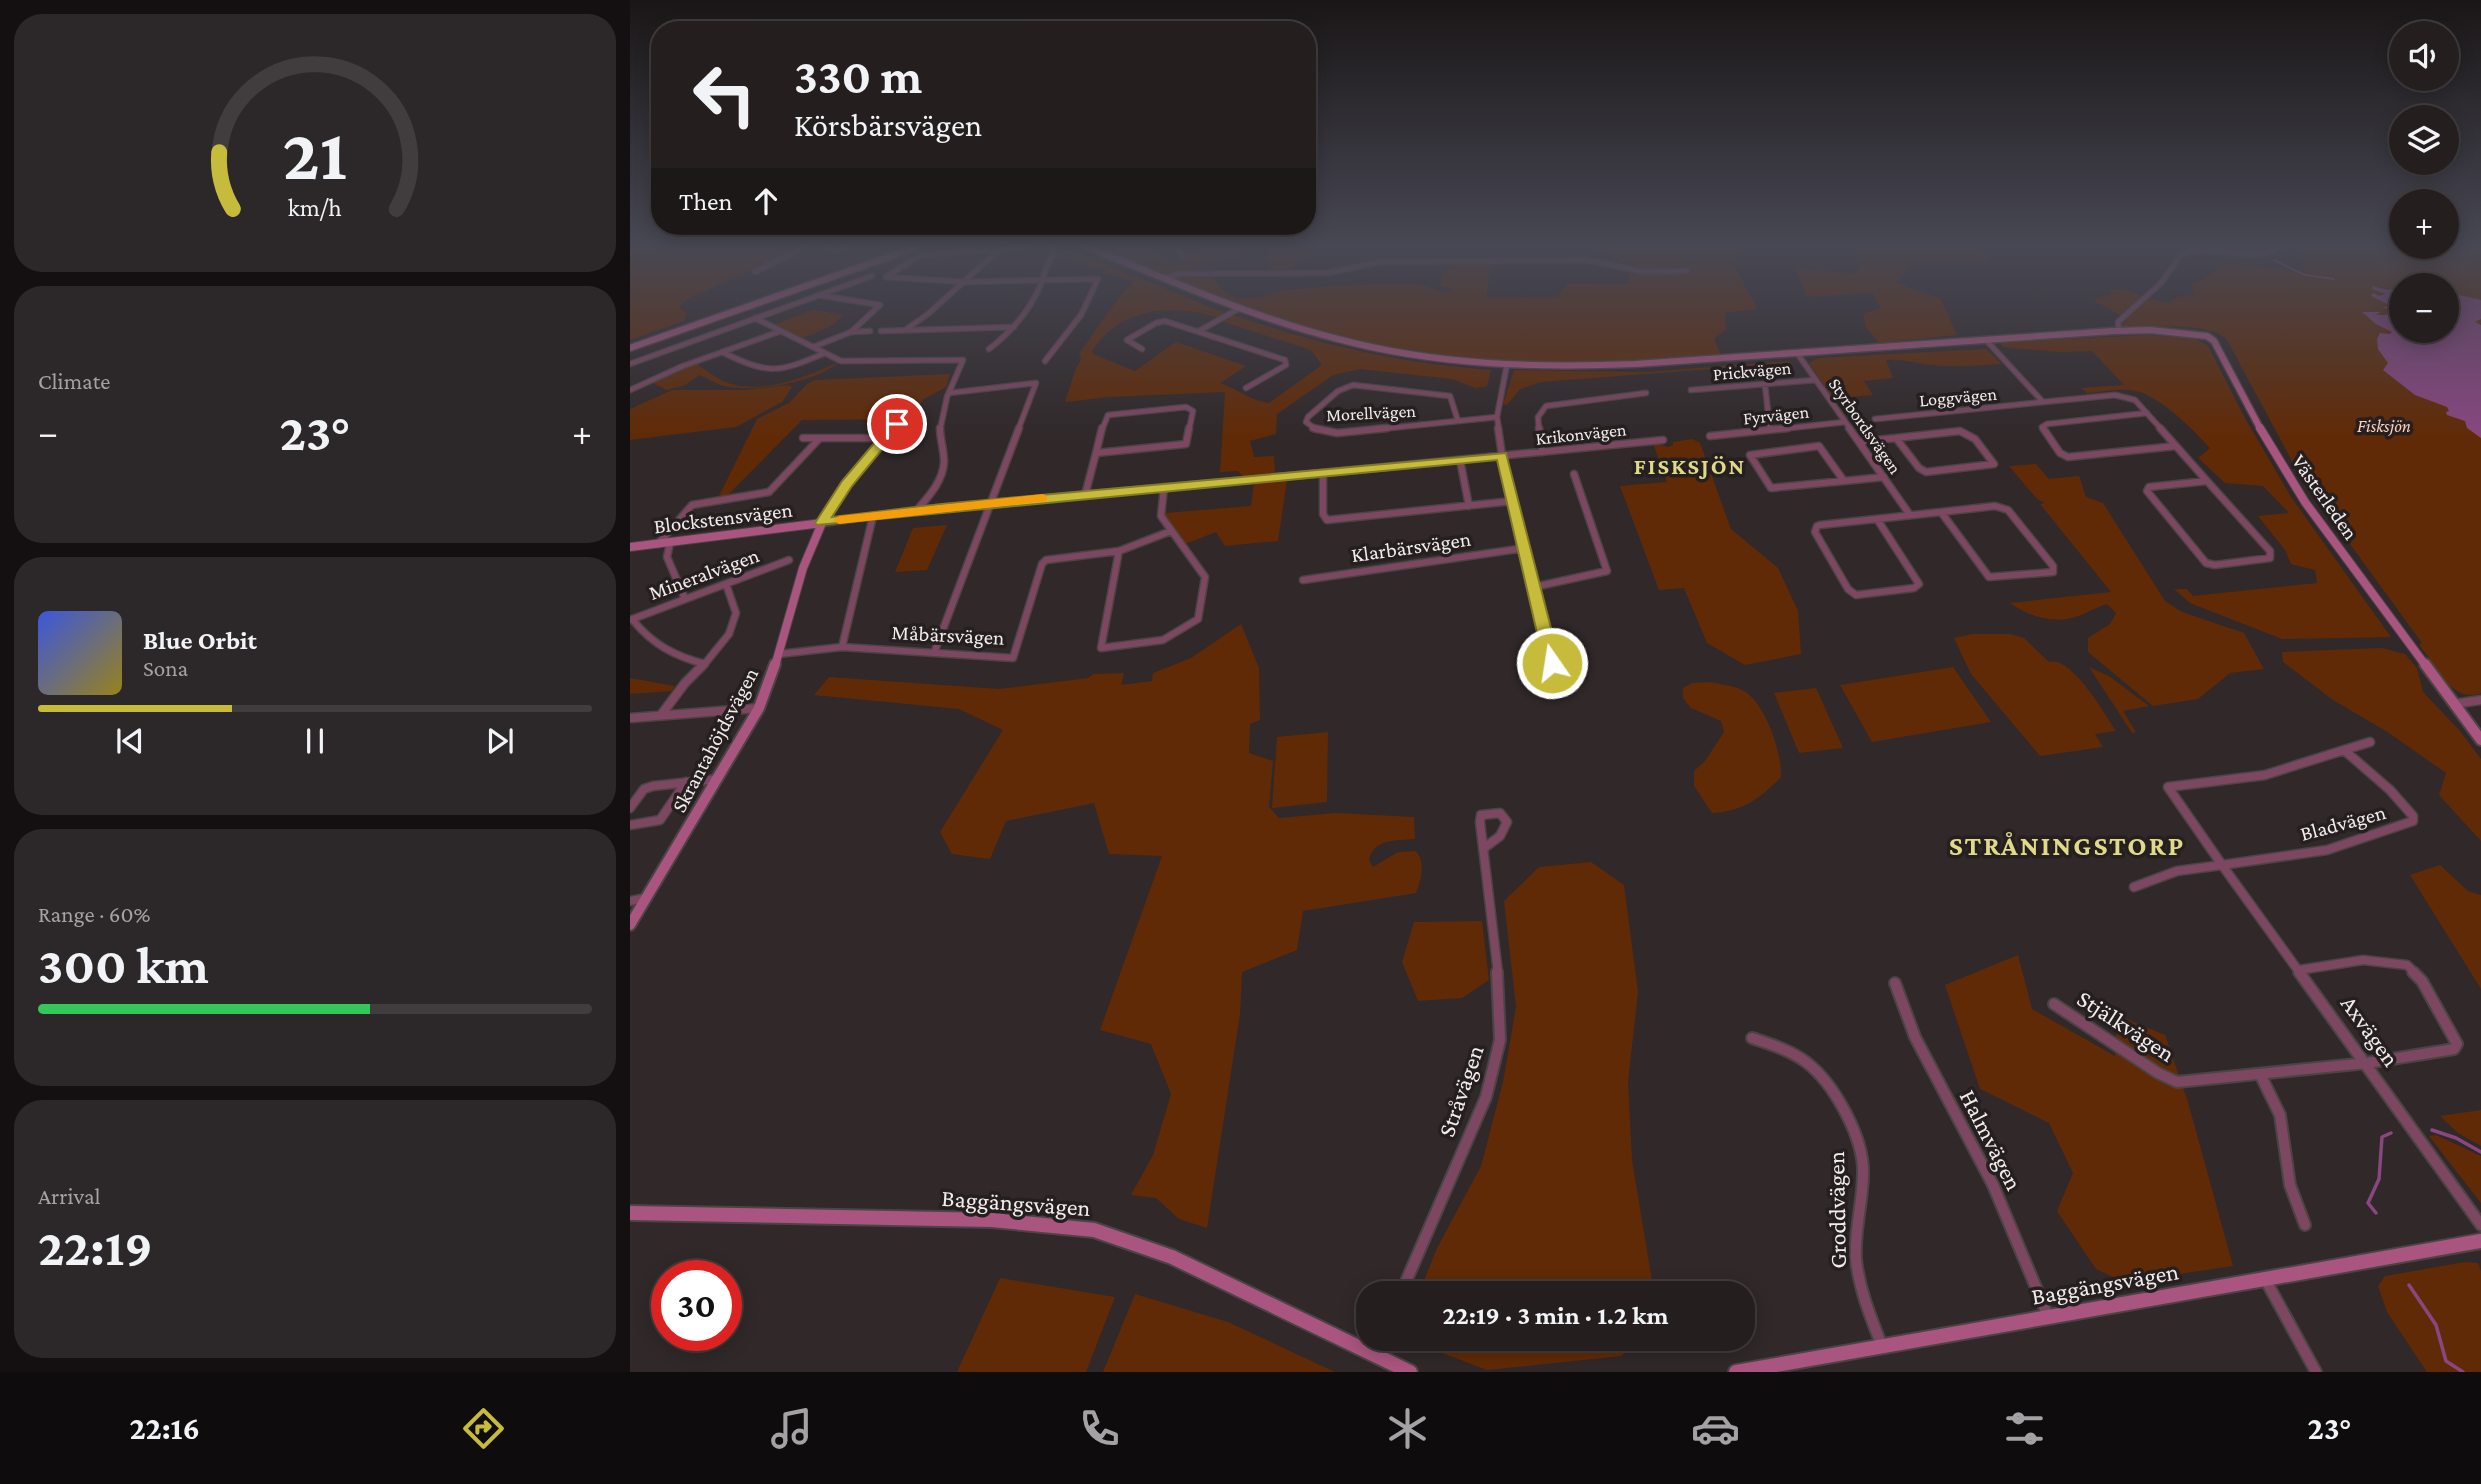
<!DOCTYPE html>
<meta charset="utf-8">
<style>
:root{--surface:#241e1f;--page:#2c2728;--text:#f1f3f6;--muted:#a3a2a4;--line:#413c3d;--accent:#c7bb3c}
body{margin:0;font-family:"Crimson Pro",serif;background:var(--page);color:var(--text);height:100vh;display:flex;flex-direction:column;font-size:26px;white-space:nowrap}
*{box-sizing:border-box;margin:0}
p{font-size:23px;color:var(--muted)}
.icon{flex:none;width:38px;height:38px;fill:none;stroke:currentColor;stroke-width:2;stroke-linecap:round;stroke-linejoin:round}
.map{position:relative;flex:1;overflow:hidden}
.side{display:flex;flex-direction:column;gap:14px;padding:14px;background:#141011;width:630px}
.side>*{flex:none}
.guide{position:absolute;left:21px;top:21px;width:665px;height:214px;border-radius:28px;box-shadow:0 4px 18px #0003,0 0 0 2px var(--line);background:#241e1f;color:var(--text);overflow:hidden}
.buttons{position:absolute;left:1759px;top:21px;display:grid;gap:14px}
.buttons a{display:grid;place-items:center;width:70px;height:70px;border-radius:50%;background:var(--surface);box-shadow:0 4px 18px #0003,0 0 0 2px var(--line);font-size:35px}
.speed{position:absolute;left:21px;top:1260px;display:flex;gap:14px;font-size:35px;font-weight:700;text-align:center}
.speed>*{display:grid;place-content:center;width:91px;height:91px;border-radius:50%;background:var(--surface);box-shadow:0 4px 18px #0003,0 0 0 2px var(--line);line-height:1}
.speed .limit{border:10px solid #d22;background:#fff;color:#111}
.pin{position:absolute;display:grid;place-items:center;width:60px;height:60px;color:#fff;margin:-30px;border:4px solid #fff;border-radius:50%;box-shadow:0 2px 7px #0007}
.me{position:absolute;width:77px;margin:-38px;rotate:347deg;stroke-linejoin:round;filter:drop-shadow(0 0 5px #0008)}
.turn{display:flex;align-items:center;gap:24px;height:147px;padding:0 28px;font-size:32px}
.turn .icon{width:91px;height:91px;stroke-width:2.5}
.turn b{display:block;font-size:49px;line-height:60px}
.then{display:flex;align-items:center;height:66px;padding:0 28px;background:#0003;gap:14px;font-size:26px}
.big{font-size:52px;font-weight:700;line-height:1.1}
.side .card{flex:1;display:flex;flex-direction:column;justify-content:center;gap:10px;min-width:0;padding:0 24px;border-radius:28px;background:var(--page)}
.side .dial{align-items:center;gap:0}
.dial svg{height:182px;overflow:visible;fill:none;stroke:var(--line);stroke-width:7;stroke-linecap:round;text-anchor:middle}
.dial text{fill:var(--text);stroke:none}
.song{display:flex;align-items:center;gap:21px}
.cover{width:84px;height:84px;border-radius:10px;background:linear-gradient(135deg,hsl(230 70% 55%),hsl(50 70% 35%))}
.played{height:7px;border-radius:4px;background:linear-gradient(90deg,var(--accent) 35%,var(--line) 35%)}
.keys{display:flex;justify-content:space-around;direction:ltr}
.heat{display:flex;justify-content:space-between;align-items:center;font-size:38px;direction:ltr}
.charge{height:10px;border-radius:5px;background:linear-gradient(90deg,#34c759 60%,var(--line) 0)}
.trip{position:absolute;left:726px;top:1281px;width:399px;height:70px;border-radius:28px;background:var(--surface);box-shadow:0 4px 18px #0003,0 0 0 2px var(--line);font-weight:700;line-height:70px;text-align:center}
.tabs{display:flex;height:112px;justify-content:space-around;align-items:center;background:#0e0c0c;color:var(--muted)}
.tabs .icon{width:49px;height:49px}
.tabs .selected{color:var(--accent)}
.tabs b{font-size:32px;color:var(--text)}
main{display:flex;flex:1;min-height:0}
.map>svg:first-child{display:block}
</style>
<main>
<section class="side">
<div class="card dial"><svg viewBox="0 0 100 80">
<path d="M14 69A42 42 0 1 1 86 69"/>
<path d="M14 69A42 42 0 0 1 8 44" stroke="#c7bb3c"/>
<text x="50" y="56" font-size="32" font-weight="700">21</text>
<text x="50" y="72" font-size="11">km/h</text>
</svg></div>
<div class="card"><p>Climate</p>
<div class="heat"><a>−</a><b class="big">23°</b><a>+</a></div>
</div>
<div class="card">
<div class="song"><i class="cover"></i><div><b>Blue Orbit</b><p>Sona</p></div></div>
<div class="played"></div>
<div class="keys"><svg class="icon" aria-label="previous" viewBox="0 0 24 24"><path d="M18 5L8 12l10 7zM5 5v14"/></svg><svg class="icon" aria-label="pause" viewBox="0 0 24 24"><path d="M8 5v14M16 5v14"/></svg><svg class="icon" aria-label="next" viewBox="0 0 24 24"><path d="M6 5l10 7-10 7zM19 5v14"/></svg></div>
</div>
<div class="card"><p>Range · 60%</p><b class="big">300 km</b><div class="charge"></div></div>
<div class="card"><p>Arrival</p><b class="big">22:19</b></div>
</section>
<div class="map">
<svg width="1851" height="1372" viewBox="0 0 1851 1372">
<rect width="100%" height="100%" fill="#302829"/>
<path fill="#612a06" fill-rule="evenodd" d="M0,247H173L57,299L49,307L57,313L54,321L0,340Z
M466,247H525L530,257L542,266L557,262L552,257L568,250L570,247H684L657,273H640L637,249L620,248L605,258H591L569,265L557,273L536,274Z
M966,247H1108L1104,265L1127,309L1095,313L1096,329L1084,339L1091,355C980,362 868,368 758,346C683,332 611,305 540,278L583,277C588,283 593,294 601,296C617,303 634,296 649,292C669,287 777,281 796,286C803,288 809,290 815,294L823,289L811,286V276C822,259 844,264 862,263L856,297H928L938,283L998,284L1000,269C993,259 976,255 966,247Z
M1224,247H1349L1357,257L1356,266L1332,261L1284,264L1278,267L1267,283L1311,299L1327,335L1249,343L1235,326L1234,314L1250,308L1243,293L1177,297L1166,268L1226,274L1229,269L1228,249Z
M1672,247H1851V693C1822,704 1808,667 1792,649L1789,644L1792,643L1669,474L1596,338C1574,322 1523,327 1495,327L1492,325L1497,319L1463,300L1481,294L1480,290C1499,287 1519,301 1539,303L1547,297L1565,294L1562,285L1598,263L1675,272ZM1771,285H1816V331H1771Z
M437,249L595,313L587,317C541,304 491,307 462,351L463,354L505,371L546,342L616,366L590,383C608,389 621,401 639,403L692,365L681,350L591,321L603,315C686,344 772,364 861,370L857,386L846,388L822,379L730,369L703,375L647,414L646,434L620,441L624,457L644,456L645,476L614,478L608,471L590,472L595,392L479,397L435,402L446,368L451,360L449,354C467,330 482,302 504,282L473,273L476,269L460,268L457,264L432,253Z
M183,310L214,315L199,327L171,339L143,325Z
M1517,335L1566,339L1578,346L1616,420L1661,497L1761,637L1652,639L1560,603L1544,589H1557L1563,596L1687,583L1685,570L1661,564L1655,550L1628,516L1659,513L1633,486L1595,483L1568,458L1580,448C1562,429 1528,393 1501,390C1487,388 1471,392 1457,393L1451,388L1494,385L1462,351L1430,352L1373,347L1370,342Z
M1356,349L1372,364C1346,366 1320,368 1294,364C1281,362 1271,359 1256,360L1263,378L1234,381L1243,395L1203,398L1179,363L1188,358Z
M1159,361L1161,363L911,382L890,389L877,405L873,404L884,370L1016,372Z
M209,362C187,382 124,393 94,386C85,384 78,378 69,375L55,385L37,390L21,382L65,363C75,369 87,379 98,383C135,395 177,376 209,362Z
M320,374L316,387L294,399L278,419L172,420L96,497L88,498L127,419L159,403L176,385L184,380Z
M157,385L162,387L152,402L106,427L0,440V409L42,390H116Z
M1062,439L1070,443L1101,529L1148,568L1168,611L1171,654L1115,665L1077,643L1054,588L1029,590L990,486L1037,482L1023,443L1038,447L1043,445V442Z
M1406,464L1419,479L1449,476L1456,497L1473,503L1535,601L1552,612L1614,633L1634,669L1600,673L1568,699L1523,706L1458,652V638L1480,624L1486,613L1477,604C1466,607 1456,614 1445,617C1423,624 1398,616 1380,603L1481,592L1410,504L1415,503L1407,499L1379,466Z
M657,480L648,541L595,546L586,532L555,544L534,513L621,506L624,482Z
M317,525L297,570L265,572L283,528Z
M611,624L629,668L630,720L620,724L619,753L643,761L639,807L649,818L705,813L784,817L785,839C766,841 744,838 739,860L743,867L768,852L786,851C796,863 791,879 786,893L673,911L667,950L612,972L610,1014L577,1228L549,1219L526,1198L501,1195L523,1155L541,1094L521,1044L470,1030L532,856L479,854L464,803L376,821L360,859L322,854L310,832L373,730L329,709L184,695L199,677L369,689L458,678L463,674L494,673L491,685L522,681L523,673L561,658Z
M1342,634H1380L1394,638L1419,662C1441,655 1475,714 1486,731L1465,734L1473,747L1410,756L1341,674L1324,638Z
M1752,648L1775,654L1787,668L1793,692L1830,731L1851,759V841L1809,795L1816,773L1759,733L1703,700L1653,662L1652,652Z
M1323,667L1361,722L1242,742L1210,685Z
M1459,667L1479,676L1519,706L1493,711L1506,732L1502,733Z
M0,678L45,686L42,691L0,694Z
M1081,682C1092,685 1109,686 1117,693C1137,708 1152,754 1151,777C1131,798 1112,812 1082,813L1064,786V771L1075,761L1094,732L1091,721L1061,708L1053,698V688L1062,683Z
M1186,688L1213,748L1169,753L1144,693Z
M698,732L697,802L642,808L647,737Z
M961,862L994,885L1008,992L998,1082L1002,1160L1024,1293H789L807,1248L851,1166L873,1082L886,1007L874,901L909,867Z
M1810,865L1838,891L1851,895V989L1780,875Z
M852,921L859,980L832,998L788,1001L772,962L784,922Z
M1388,955L1402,1009L1485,1056L1487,1015L1535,1035L1558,1102L1603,1266L1494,1282L1466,1269L1427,1211L1443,1173L1419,1123L1350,1089L1315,985Z
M1851,1110V1146L1828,1133L1810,1116Z
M1806,1135L1851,1156V1203L1799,1136Z
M1835,1262L1848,1263L1851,1271V1372H1797L1757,1312L1748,1286L1755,1276Z
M370,1278L485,1297L456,1372H327Z
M505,1294L598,1322L705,1372H473Z
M790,1339H1006L992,1356L857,1370L791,1345Z"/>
<path fill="#894781" d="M1742,286L1758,290L1771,288V331H1816L1817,292L1851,300V319L1845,322L1851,325V438L1837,428L1835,421L1817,415L1816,412L1819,411L1817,407L1785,395L1753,370L1758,363L1748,349L1747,339L1750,333L1760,334L1762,332L1746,324L1732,312H1750L1746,315H1756L1760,310L1752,307L1761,306L1741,296L1743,293L1749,296L1756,294L1742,289Z"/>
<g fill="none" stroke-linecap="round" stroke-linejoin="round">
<path stroke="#894781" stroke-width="2" d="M1621,247L1629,252
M1644,260L1675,275L1704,279"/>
<path stroke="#894781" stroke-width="3.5" d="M1802,1130L1826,1138L1851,1152
M1746,1213L1738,1203L1749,1179L1752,1137L1761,1133
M1779,1285L1806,1325L1816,1361L1833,1372"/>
<defs>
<path id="street-far3" d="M191,247L208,250L217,247
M547,247L552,255
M125,272L175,247
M256,277L335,282L468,279L451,315L415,361
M256,277L290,255L399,247
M533,278L551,274L698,273L750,262L958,260L1014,272L1057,271
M125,318L211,361L333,360L317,397L310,430
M275,330L298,314L370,249
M251,331L384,327
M569,331L610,308
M1489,331L1488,322L1531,283L1551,255C1583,241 1620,266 1650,247
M222,332L240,331
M1356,340L1413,402L1485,395L1505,400L1532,430
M183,347L221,332L250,305L188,295
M359,349C381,332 400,311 411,284C415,273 416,263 424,254L423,248L419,247
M512,349L497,340L526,323L535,321L655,360L656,365L616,388
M92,352C139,375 148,373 195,353
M1167,353L1221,430
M0,364L242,276
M1135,385L1140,430
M0,390L53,366L151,331
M1061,390L1185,380
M319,393L406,383L388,430
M1245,419L1413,402
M828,421L867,417
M262,430L267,424
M472,430L478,415L556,407L563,411L559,430
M687,430L676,422L678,417L708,391L723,385L820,396L828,421
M740,430L828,421
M869,430L867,417L877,364
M909,430L908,417L916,406L1016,393
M1141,430L1215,422
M1414,430L1412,427L1417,424L1517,413"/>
<path id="street-far2" d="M683,428L707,433L757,428
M868,428L872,455L922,666
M909,428L912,452
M1219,428L1280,515
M1413,428L1430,453L1438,457L1546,446
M1530,428L1577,481
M1080,436L1158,428
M173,438H190
M1229,442L1330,431L1345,439L1364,464L1296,472L1289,468L1266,438
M1189,446L1214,481L1141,488L1120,455Z
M466,453L472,428
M466,453L556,444L559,428
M830,460L839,506
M1214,481L1254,477
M1577,481L1640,551V558L1585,565L1576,563L1517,491L1519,487Z
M455,495L466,453
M883,501L697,520L693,514V473L1033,440
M1365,506L1378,510L1423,566V572L1359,577L1311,512Z
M287,510C299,496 313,481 314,462C314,450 310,439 310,428
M1247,519L1289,584L1284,588L1226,595L1218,589L1185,532L1187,526L1190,525L1311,512
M192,523L287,510L693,473
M192,523L217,484L264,428
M40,543L37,557L55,599
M28,544L62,505L139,492L190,438H255
M489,551L471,648L533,640L568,619L575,577L531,516L534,487
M673,580L895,548
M904,587L977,571L944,474
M2,619C22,644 44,656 75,664
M0,620L159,560
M212,647L243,516
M304,653L389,428
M149,654L212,647L383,658L412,564L416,560L489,551L541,531
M922,663L926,666
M73,666L99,634L106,613L96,584"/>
<path id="street-far1" d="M922,664L926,683L934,689L944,687L941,677L924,664
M1824,704L1851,700
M31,715L55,683L74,664
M0,718L129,708
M1714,750L1740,742
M1714,750L1760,790L1783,816V821L1697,850L1592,865L1538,787L1635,775Z
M0,808L14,789L23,786L88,779
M0,825L30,820L56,782
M854,848L870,836L877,822L870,813L851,815L850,822L868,973
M1592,865L1670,973
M1504,887L1547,871L1592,865
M0,901L16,898
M1669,970L1733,960L1777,965L1785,973"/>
<path id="street" d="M1669,972L1851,1225
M1265,983L1285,1037L1363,1185L1418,1316
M1424,1004L1528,1073L1547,1082L1737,1063L1824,1049L1827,1044L1792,981L1783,972
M1122,1038C1140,1044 1160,1050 1176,1062C1204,1083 1234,1138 1233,1173C1233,1202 1224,1230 1226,1259C1229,1289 1241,1318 1252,1346
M1630,1074L1650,1115L1660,1185L1675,1225
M1635,1279L1686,1372
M771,1293L856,1097L870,1040L867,972
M745,1354L751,1339"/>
<path id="secondary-far3" d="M457,247C540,280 621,317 708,339C805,365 905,368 1005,364L1483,331L1520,330L1577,336L1584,341L1631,430
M0,348L287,247"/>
<path id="secondary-far2" d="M1630,428L1675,502L1796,666
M0,547L192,523
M145,666L173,568L192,523"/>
<path id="secondary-far1" d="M1795,664L1851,740
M0,925L129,708L145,664"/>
<path id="secondary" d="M0,1213L362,1220L464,1230L542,1257L780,1372
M1106,1372L1851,1241"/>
</defs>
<use href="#street-far3" stroke="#4b4444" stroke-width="7"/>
<use href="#street-far2" stroke="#4b4444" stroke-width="9"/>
<use href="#street-far1" stroke="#4b4444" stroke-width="11"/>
<use href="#street" stroke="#4b4444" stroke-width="14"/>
<use href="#secondary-far3" stroke="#4b4444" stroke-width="9"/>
<use href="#secondary-far2" stroke="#4b4444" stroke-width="10"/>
<use href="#secondary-far1" stroke="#4b4444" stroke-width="14"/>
<use href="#secondary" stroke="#4b4444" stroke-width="18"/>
<use href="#street-far3" stroke="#7d4761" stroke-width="4.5"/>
<use href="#street-far2" stroke="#7d4761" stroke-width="6"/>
<use href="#street-far1" stroke="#7d4761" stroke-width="8"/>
<use href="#street" stroke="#7d4761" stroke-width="10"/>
<use href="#secondary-far3" stroke="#aa557f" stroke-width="6"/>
<use href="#secondary-far2" stroke="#aa557f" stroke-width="8"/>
<use href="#secondary-far1" stroke="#aa557f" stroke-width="10"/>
<use href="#secondary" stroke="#aa557f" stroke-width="14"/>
</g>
<linearGradient id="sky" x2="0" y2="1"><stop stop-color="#1a1617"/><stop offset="0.56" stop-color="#484854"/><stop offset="1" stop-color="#484854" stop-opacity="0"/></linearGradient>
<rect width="1851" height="439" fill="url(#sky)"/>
<path fill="#c7bb3c" stroke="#817a27" stroke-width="2" d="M267,420L273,424L222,486L202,517L312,504L876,453L930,663L922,668L914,663L867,460L187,525L185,523L212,481L263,421Z"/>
<path fill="#f59e0b" d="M413,494L417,496V501L209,524L203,520L209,516Z"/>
<g text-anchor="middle" stroke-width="7" stroke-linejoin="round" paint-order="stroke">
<g font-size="18" fill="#f2eded" stroke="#261f20">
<text transform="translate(1122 371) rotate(-5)" y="6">Prickvägen</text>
<text transform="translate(1328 397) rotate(-5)" y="6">Loggvägen</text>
<text transform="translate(741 413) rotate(-3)" y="6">Morellvägen</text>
<text transform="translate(1146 415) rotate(-6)" y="6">Fyrvägen</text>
<text transform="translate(1235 426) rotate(55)" y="6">Styrbordsvägen</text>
<text transform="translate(951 434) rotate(-6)" y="6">Krikonvägen</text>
</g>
<g font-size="18" font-style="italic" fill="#fed1ba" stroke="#261f20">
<text x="1754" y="432">Fisksjön</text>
</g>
<g font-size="21" fill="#f2eded" stroke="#261f20">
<text transform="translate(1695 497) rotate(55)" y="7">Västerleden</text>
<text transform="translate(93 518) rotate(-7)" y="7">Blockstensvägen</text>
<text transform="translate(781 547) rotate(-8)" y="7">Klarbärsvägen</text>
<text transform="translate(74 574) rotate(-20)" y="7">Mineralvägen</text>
<text transform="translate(318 635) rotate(3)" y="7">Måbärsvägen</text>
<text transform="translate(85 740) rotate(-62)" y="7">Skrantahöjdsvägen</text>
<text transform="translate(1713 823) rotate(-15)" y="7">Bladvägen</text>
</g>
<g font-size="23" font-weight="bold" letter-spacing="2" fill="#e0d98a" stroke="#261f20">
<text x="1060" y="474">FISKSJÖN</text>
</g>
<g font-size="24" fill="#f2eded" stroke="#261f20">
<text transform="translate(1496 1026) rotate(33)" y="8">Stjälkvägen</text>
<text transform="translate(1740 1031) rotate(54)" y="8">Axvägen</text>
<text transform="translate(831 1091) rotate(-71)" y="8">Stråvägen</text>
<text transform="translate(1361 1140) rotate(63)" y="8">Halmvägen</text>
<text transform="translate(386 1203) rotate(4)" y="8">Baggängsvägen</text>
<text transform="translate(1207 1210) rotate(-91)" y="8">Groddvägen</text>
<text transform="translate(1475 1284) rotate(-10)" y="8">Baggängsvägen</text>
</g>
<g font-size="28" font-weight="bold" letter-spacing="2" fill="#e0d98a" stroke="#261f20">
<text x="1437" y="855">STRÅNINGSTORP</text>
</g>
</g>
</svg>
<div class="buttons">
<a><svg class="icon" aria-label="sound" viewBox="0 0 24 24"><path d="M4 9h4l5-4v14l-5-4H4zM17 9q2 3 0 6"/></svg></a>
<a><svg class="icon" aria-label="layers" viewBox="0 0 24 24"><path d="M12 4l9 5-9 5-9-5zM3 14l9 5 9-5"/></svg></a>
<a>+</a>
<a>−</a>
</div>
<div class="speed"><div class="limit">30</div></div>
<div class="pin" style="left:267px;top:424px;background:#d93025"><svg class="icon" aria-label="arrive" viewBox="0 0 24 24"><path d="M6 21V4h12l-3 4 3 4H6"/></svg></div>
<svg class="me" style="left:922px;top:663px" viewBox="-20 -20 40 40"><circle r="17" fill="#c7bb3c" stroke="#fff" stroke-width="3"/><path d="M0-11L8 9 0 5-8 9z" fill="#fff"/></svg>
<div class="trip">22:19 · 3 min · 1.2 km</div>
<div class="guide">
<div class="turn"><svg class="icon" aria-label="left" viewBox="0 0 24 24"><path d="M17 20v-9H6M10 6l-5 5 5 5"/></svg><div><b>330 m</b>Körsbärsvägen</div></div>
<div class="then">Then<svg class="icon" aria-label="ahead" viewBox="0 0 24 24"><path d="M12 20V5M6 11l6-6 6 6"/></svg></div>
</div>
</div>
</main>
<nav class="tabs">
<b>22:16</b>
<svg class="icon selected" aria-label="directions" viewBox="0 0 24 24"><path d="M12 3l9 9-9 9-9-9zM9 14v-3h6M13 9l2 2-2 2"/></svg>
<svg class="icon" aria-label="music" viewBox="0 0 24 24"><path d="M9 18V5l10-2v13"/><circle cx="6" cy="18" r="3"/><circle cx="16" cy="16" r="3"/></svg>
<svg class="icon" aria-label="phone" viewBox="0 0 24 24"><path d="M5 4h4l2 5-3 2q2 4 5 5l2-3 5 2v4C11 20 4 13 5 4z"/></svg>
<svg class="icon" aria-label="climate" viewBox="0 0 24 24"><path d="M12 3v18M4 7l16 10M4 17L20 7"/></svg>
<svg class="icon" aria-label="car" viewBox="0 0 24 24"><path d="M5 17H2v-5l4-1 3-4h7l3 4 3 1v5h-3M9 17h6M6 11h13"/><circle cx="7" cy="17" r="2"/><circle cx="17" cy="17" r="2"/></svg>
<svg class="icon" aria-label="filters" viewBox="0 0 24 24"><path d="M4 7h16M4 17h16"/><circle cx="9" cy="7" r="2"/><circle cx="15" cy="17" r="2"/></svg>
<b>23°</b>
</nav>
